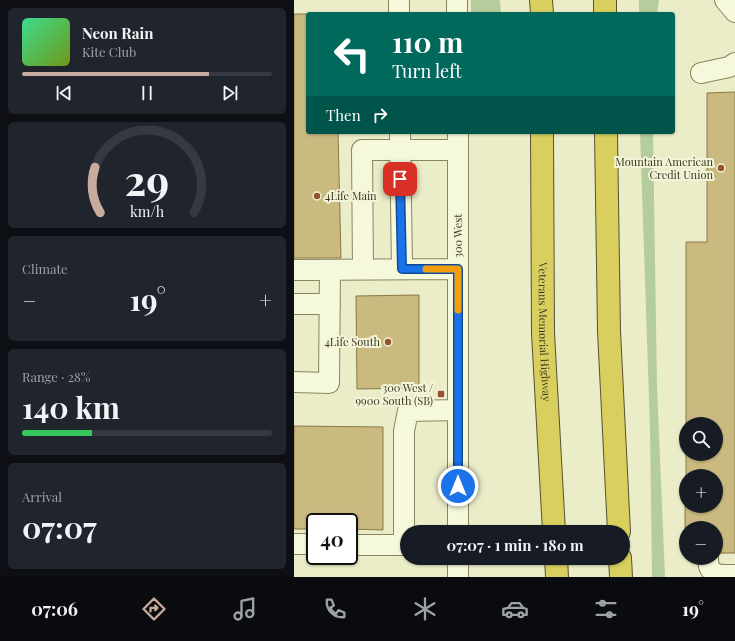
<!DOCTYPE html>
<meta charset="utf-8">
<style>
:root{--surface:#171b24;--page:#20242c;--text:#f1f3f6;--muted:#9ea1a6;--line:#363941;--accent:#c8ab9d}
body{margin:0;font-family:"Playfair Display",serif;background:var(--page);color:var(--text);height:100vh;display:flex;flex-direction:column;font-size:15px;white-space:nowrap}
*{box-sizing:border-box;margin:0}
p{font-size:13px;color:var(--muted)}
.icon{flex:none;width:22px;height:22px;fill:none;stroke:currentColor;stroke-width:2;stroke-linecap:round;stroke-linejoin:round}
.map{position:relative;flex:1;overflow:hidden}
.panel{display:flex;flex-direction:column;gap:8px;padding:8px;background:#0d0f14;width:294px}
.panel>*{flex:none}
.guide{position:absolute;left:12px;top:12px;width:369px;height:122px;border-radius:4px;box-shadow:0 1px 3px #0004;background:#00695c;color:#fff;overflow:hidden}
.tools{position:absolute;left:385px;top:417px;display:grid;gap:8px}
.tools a{display:grid;place-items:center;width:44px;height:44px;border-radius:50%;background:var(--surface);box-shadow:0 1px 3px #0004;font-size:20px}
.speed{position:absolute;left:12px;top:513px;display:flex;gap:8px;font-size:20px;font-weight:700;text-align:center}
.speed>*{display:grid;place-content:center;width:52px;height:52px;border-radius:50%;background:var(--surface);box-shadow:0 1px 3px #0004;line-height:1}
.speed .limit{border:2px solid #111;border-radius:6px;background:#fff;color:#111}
.pin{position:absolute;display:grid;place-items:center;width:34px;height:34px;color:#fff;margin:-17px;border-radius:8px;box-shadow:0 2px 6px #0006}
.me{position:absolute;width:44px;margin:-22px;rotate:0deg;stroke-linejoin:round;filter:drop-shadow(0 0 3px #0008)}
.turn{display:flex;align-items:center;gap:14px;height:84px;padding:0 20px;font-size:18px}
.turn .icon{width:52px;height:52px;stroke-width:2.5}
.turn b{display:block;font-size:28px;line-height:34px}
.then{display:flex;align-items:center;height:38px;padding:0 20px;background:#0003;gap:8px;font-size:15px}
.big{font-size:30px;font-weight:700;line-height:1.1}
.panel .card{flex:1;display:flex;flex-direction:column;justify-content:center;gap:6px;min-width:0;padding:0 14px;border-radius:6px;background:var(--page)}
.panel .dial{align-items:center;gap:0}
.dial svg{height:104px;overflow:visible;fill:none;stroke:var(--line);stroke-width:7;stroke-linecap:round;text-anchor:middle}
.dial text{fill:var(--text);stroke:none}
.song{display:flex;align-items:center;gap:12px}
.cover{width:48px;height:48px;border-radius:6px;background:linear-gradient(135deg,hsl(150 70% 55%),hsl(80 70% 35%))}
.played{height:4px;border-radius:2px;background:linear-gradient(90deg,var(--accent) 75%,var(--line) 75%)}
.keys{display:flex;justify-content:space-around;direction:ltr}
.heat{display:flex;justify-content:space-between;align-items:center;font-size:22px;direction:ltr}
.charge{height:6px;border-radius:3px;background:linear-gradient(90deg,#34c759 28%,var(--line) 0)}
.trip{position:absolute;left:106px;top:525px;width:230px;height:40px;border-radius:20px;background:var(--surface);box-shadow:0 1px 3px #0004;font-weight:700;line-height:40px;text-align:center}
.dock{display:flex;height:64px;justify-content:space-around;align-items:center;background:#090b0e;color:var(--muted)}
.dock .icon{width:28px;height:28px}
.dock .active{color:var(--accent)}
.dock b{font-size:18px;color:var(--text)}
main{display:flex;flex:1;min-height:0}
.map>svg:first-child{display:block}
</style>
<main>
<section class="panel">
<div class="card">
<div class="song"><i class="cover"></i><div><b>Neon Rain</b><p>Kite Club</p></div></div>
<div class="played"></div>
<div class="keys"><svg class="icon" aria-label="previous" viewBox="0 0 24 24"><path d="M18 5L8 12l10 7zM5 5v14"/></svg><svg class="icon" aria-label="pause" viewBox="0 0 24 24"><path d="M8 5v14M16 5v14"/></svg><svg class="icon" aria-label="next" viewBox="0 0 24 24"><path d="M6 5l10 7-10 7zM19 5v14"/></svg></div>
</div>
<div class="card dial"><svg viewBox="0 0 100 80">
<path d="M14 69A42 42 0 1 1 86 69"/>
<path d="M14 69A42 42 0 0 1 10 34" stroke="#c8ab9d"/>
<text x="50" y="56" font-size="32" font-weight="700">29</text>
<text x="50" y="72" font-size="11">km/h</text>
</svg></div>
<div class="card"><p>Climate</p>
<div class="heat"><a>−</a><b class="big">19°</b><a>+</a></div>
</div>
<div class="card"><p>Range · 28%</p><b class="big">140 km</b><div class="charge"></div></div>
<div class="card"><p>Arrival</p><b class="big">07:07</b></div>
</section>
<div class="map">
<svg width="441" height="577" viewBox="0 0 441 577">
<rect width="100%" height="100%" fill="#ebedc9"/>
<path fill="#b5cc9d" d="M177,0H206L207,14H177Z
M345,0H365L363,14H345Z
M346,132H359L363,387L371,577H358L356,428Z"/>
<path fill="#caba80" stroke="#887844" d="M0,14H14V132H44L47,258H0Z
M441,92V553H424L422,550V528H391V506H422V476H392V454H422V424H392V242H413V93Z
M125,295V388L63,389L62,296Z
M0,426L89,427V530L55,529V522H21V529H0Z"/>
<g fill="none" stroke-linecap="round" stroke-linejoin="round">
<defs>
<path id="minor" d="M105,0V14
M163,0V14
M431,0L441,12
M407,73L435,67L441,63
M106,132L108,269
M164,132V532
M69,269L68,150H164
M0,270L164,269
M0,304H36
M0,382L35,383L36,270
M0,544H21
M55,545H110V431L114,411L164,410
M164,558V577
M414,558C414,577 426,575 441,575"/>
<g id="highway">
<path d="M247,0L248,14"/>
<path d="M311,0V14"/>
<path id="s1" d="M248,132L249,333L260,532"/>
<path d="M312,132L315,331L325,532"/>
<path d="M262,558L263,577"/>
<path d="M326,558L327,577"/>
</g>
</defs>
<use href="#minor" stroke="#89855e" stroke-width="22"/>
<use href="#highway" stroke="#585132" stroke-width="24"/>
<use href="#minor" stroke="#f6f8dc" stroke-width="20"/>
<use href="#highway" stroke="#d8cf5e" stroke-width="22"/>
</g>
<g fill="none" stroke-linecap="round" stroke-linejoin="round">
<defs>
<path id="route" d="M106,179L108,269H164V486"/>
</defs>
<use href="#route" stroke="#114b97" stroke-width="10"/>
<use href="#route" stroke="#1a73e8" stroke-width="7"/>
<path stroke="#f59e0b" stroke-width="7" d="M132,269H164V310"/>
</g>
<g fill="#965430" stroke="#f3f5d8" stroke-width="1.5">
<circle cx="427" cy="168" r="4"/>
<circle cx="23" cy="196" r="4"/>
<circle cx="94" cy="342" r="4"/>
<rect x="143" y="390" width="8" height="8" rx="2"/>
</g>
<g text-anchor="middle" stroke-width="4" stroke-linejoin="round" paint-order="stroke">
<g font-size="11" fill="#3a3621" stroke="#f3f5d8" text-anchor="end">
<text x="419" y="166">Mountain American<tspan x="419" dy="13">Credit Union</tspan></text>
<text x="31" y="200" text-anchor="start">4Life Main</text>
<text x="86" y="346">4Life South</text>
<text x="139" y="392">300 West /<tspan x="139" dy="13">9900 South (SB)</tspan></text>
</g>
<g font-size="11" fill="#3a3621" stroke="#f3f5d8">
<text transform="translate(164 236) rotate(-90)" y="4">300 West</text>
<text dy="4" stroke="none"><textPath href="#s1" startOffset="200">Veterans Memorial Highway</textPath></text>
</g>
</g>
</svg>
<div class="tools">
<a><svg class="icon" aria-label="search" viewBox="0 0 24 24"><circle cx="10" cy="10" r="6"/><path d="M15 15l6 6"/></svg></a>
<a>+</a>
<a>−</a>
</div>
<div class="speed"><div class="limit">40</div></div>
<div class="pin" style="left:106px;top:179px;background:#d93025"><svg class="icon" aria-label="arrive" viewBox="0 0 24 24"><path d="M6 21V4h12l-3 4 3 4H6"/></svg></div>
<svg class="me" style="left:164px;top:486px" viewBox="-20 -20 40 40"><circle r="17" fill="#1a73e8" stroke="#fff" stroke-width="3"/><path d="M0-11L8 9 0 5-8 9z" fill="#fff"/></svg>
<div class="trip">07:07 · 1 min · 180 m</div>
<div class="guide">
<div class="turn"><svg class="icon" aria-label="left" viewBox="0 0 24 24"><path d="M17 20v-9H6M10 6l-5 5 5 5"/></svg><div><b>110 m</b>Turn left</div></div>
<div class="then">Then<svg class="icon" aria-label="right" viewBox="0 0 24 24"><path d="M7 20v-9h11M14 6l5 5-5 5"/></svg></div>
</div>
</div>
</main>
<nav class="dock">
<b>07:06</b>
<svg class="icon active" aria-label="directions" viewBox="0 0 24 24"><path d="M12 3l9 9-9 9-9-9zM9 14v-3h6M13 9l2 2-2 2"/></svg>
<svg class="icon" aria-label="music" viewBox="0 0 24 24"><path d="M9 18V5l10-2v13"/><circle cx="6" cy="18" r="3"/><circle cx="16" cy="16" r="3"/></svg>
<svg class="icon" aria-label="phone" viewBox="0 0 24 24"><path d="M5 4h4l2 5-3 2q2 4 5 5l2-3 5 2v4C11 20 4 13 5 4z"/></svg>
<svg class="icon" aria-label="climate" viewBox="0 0 24 24"><path d="M12 3v18M4 7l16 10M4 17L20 7"/></svg>
<svg class="icon" aria-label="car" viewBox="0 0 24 24"><path d="M5 17H2v-5l4-1 3-4h7l3 4 3 1v5h-3M9 17h6M6 11h13"/><circle cx="7" cy="17" r="2"/><circle cx="17" cy="17" r="2"/></svg>
<svg class="icon" aria-label="filters" viewBox="0 0 24 24"><path d="M4 7h16M4 17h16"/><circle cx="9" cy="7" r="2"/><circle cx="15" cy="17" r="2"/></svg>
<b>19°</b>
</nav>
